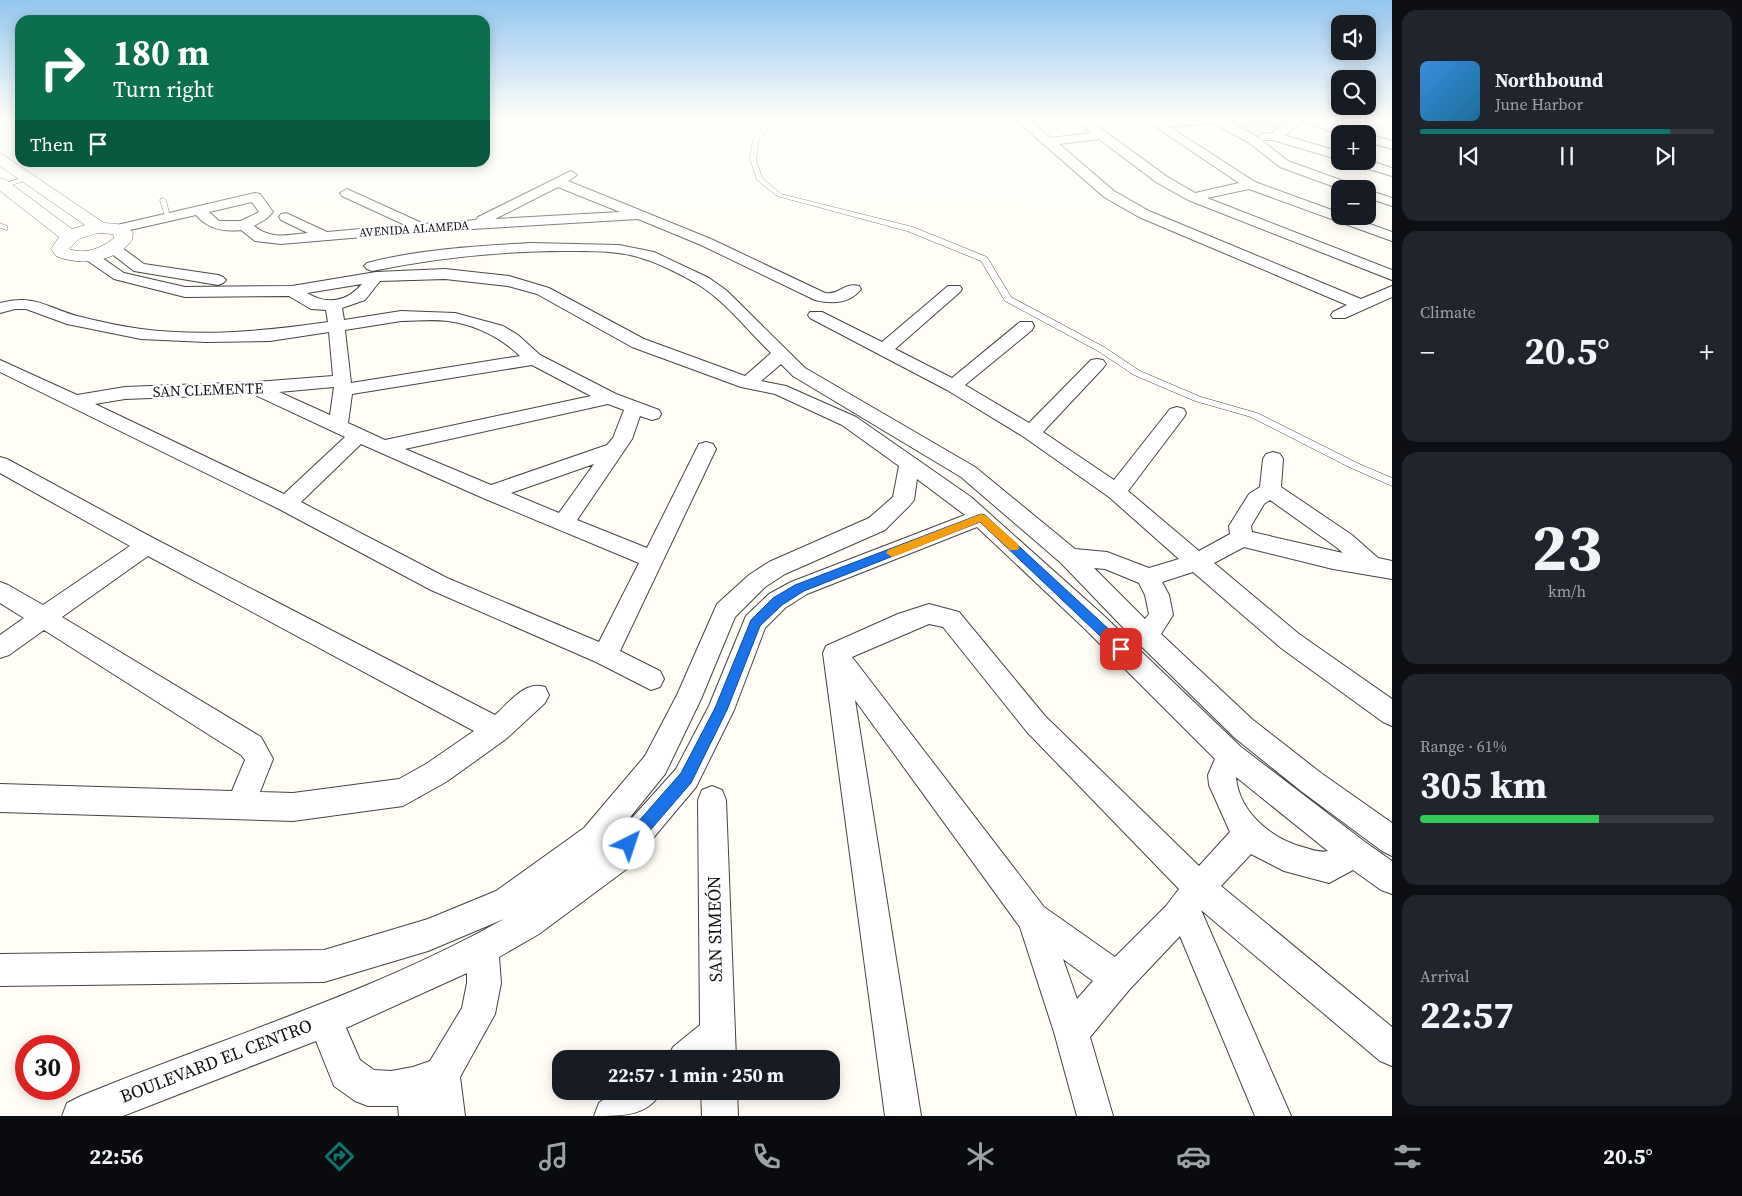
<!DOCTYPE html>
<meta charset="utf-8">
<style>
:root{--surface:#171b24;--page:#20242c;--text:#f1f3f6;--muted:#9ea1a6;--line:#363941;--accent:#0f766e}
body{margin:0;font-family:"Source Serif 4",serif;background:var(--page);color:var(--text);height:100vh;display:flex;flex-direction:column;font-size:19px;white-space:nowrap}
*{box-sizing:border-box;margin:0}
p{font-size:16px;color:var(--muted)}
.icon{flex:none;width:28px;height:28px;fill:none;stroke:currentColor;stroke-width:2;stroke-linecap:round;stroke-linejoin:round}
.map{position:relative;flex:1;overflow:hidden}
.details{display:flex;flex-direction:column;gap:10px;padding:10px;background:#0d0f14;width:350px}
.details>*{flex:none}
.top-card{position:absolute;left:15px;top:15px;width:475px;height:152px;border-radius:15px;box-shadow:0 2px 12px #0003;background:#0b6e4f;color:#fff;overflow:hidden}
.buttons{position:absolute;left:1331px;top:15px;display:grid;gap:10px}
.buttons a{display:grid;place-items:center;width:45px;height:45px;border-radius:10px;background:var(--surface);box-shadow:0 2px 12px #0003;font-size:25px}
.speed{position:absolute;left:15px;top:1035px;display:flex;gap:10px;font-size:25px;font-weight:700;text-align:center}
.speed>*{display:grid;place-content:center;width:65px;height:65px;border-radius:50%;background:var(--surface);box-shadow:0 2px 12px #0003;line-height:1}
.speed .limit{border:8px solid #d22;background:#fff;color:#111}
.pin{position:absolute;display:grid;place-items:center;width:42px;height:42px;color:#fff;margin:-21px;border-radius:10px;box-shadow:0 2px 8px #0006}
.me{position:absolute;width:55px;margin:-28px;rotate:41deg;stroke-linejoin:round;filter:drop-shadow(0 0 4px #0008)}
.turn{display:flex;align-items:center;gap:18px;height:105px;padding:0 15px;font-size:22px}
.turn .icon{width:65px;height:65px;stroke-width:2.5}
.turn b{display:block;font-size:35px;line-height:42px}
.then{display:flex;align-items:center;height:48px;padding:0 15px;background:#0003;gap:10px;font-size:19px}
.big{font-size:38px;font-weight:700;line-height:1.1}
.details .tile{flex:1;display:flex;flex-direction:column;justify-content:center;gap:8px;min-width:0;padding:0 18px;border-radius:15px;background:var(--page)}
.details .dial{align-items:center;gap:0}
.dial b{font-size:65px;line-height:1}
.song{display:flex;align-items:center;gap:15px}
.cover{width:60px;height:60px;border-radius:8px;background:linear-gradient(135deg,hsl(210 70% 55%),hsl(200 70% 35%))}
.played{height:5px;border-radius:2px;background:linear-gradient(90deg,var(--accent) 85%,var(--line) 85%)}
.keys{display:flex;justify-content:space-around;direction:ltr}
.heat{display:flex;justify-content:space-between;align-items:center;font-size:28px;direction:ltr}
.charge{height:8px;border-radius:4px;background:linear-gradient(90deg,#34c759 61%,var(--line) 0)}
.trip{position:absolute;left:552px;top:1050px;width:288px;height:50px;border-radius:15px;background:var(--surface);box-shadow:0 2px 12px #0003;font-weight:700;line-height:50px;text-align:center}
.dock{display:flex;height:80px;justify-content:space-around;align-items:center;background:#090b0e;color:var(--muted)}
.dock .icon{width:35px;height:35px}
.dock .selected{color:var(--accent)}
.dock b{font-size:22px;color:var(--text)}
main{display:flex;flex:1;min-height:0}
.map>svg:first-child{display:block}
</style>
<main>
<div class="map">
<svg width="1392" height="1116" viewBox="0 0 1392 1116">
<rect width="100%" height="100%" fill="#fffdf5"/>
<path fill="#d5ebbd" d="M1224,119H1293L1294,120L1254,136Z"/>
<g fill="none" stroke-linecap="round" stroke-linejoin="round">
<defs>
<path id="service" d="M766,119L773,121L759,140L756,159L762,178L781,194L913,227L987,257L1011,297L1104,347L1140,371L1201,397L1257,413L1357,463L1392,478V486L1349,467L1251,417L1195,401L1134,375L1098,351L1005,301L981,261L907,231L777,196L757,180L750,159L753,140L767,121Z
M28,176L31,178L30,179L0,189V185Z
M163,198L166,200L170,217L165,216L160,200Z
M0,223L7,226V230L0,228Z"/>
<path id="minor" d="M1015,119H1028L1051,138L1091,133L1075,119H1088L1166,176L1195,193L1239,183L1144,119H1157L1160,121L1224,119L1256,136L1288,161L1357,186L1358,189H1340L1280,167L1248,142L1213,123L1170,127L1255,182L1340,213V216H1348L1392,232V241L1249,189L1207,198L1392,270V280L1188,200L1156,182L1099,139L1059,144L1114,191L1149,211L1361,299L1392,286V297L1345,318H1333L1331,315L1333,312L1347,305L1139,217L1104,197Z
M1292,119H1317L1356,131L1358,134H1340L1303,122L1284,135L1340,152V160L1273,140H1261L1259,137L1261,134L1271,133Z
M1368,134L1392,141V149L1368,142Z
M1368,160L1392,168V176L1353,164L1351,161Z
M571,171L577,175L568,181L711,239L825,293C840,295 844,282 859,286L861,289C850,304 832,304 815,300L701,245L638,219L421,232L281,244L255,241L241,230C223,232 208,229 196,215L117,233L112,232L110,229L112,226L117,225L255,193L260,194L273,212L266,219L254,226C272,240 287,235 308,233L281,220L279,217L281,214L286,213L327,232L405,225L342,196L340,193L347,189L424,224L476,220L478,217ZM558,187L620,212L495,219ZM252,202L259,212L241,221H219L209,212Z
M1368,190L1392,198V206L1368,198Z
M531,243L619,245L654,252L709,278L726,290L805,368L975,467L1075,549L1107,552L1149,568L1179,559L1109,497L1024,437L947,390L810,318L808,315L810,312H822L882,342L948,286H960L962,289L960,292L895,349L952,378L1020,322H1032L1034,326L1032,330L965,385L1029,423L1091,360L1097,359L1103,360L1106,364L1103,368L1043,432L1114,480L1170,409L1177,407L1184,409L1186,413L1184,417L1128,491L1199,551L1230,534L1229,526L1249,494L1260,487L1263,459L1266,454L1273,452L1280,454L1283,459L1281,487L1352,535L1378,558L1392,561V579L1333,569L1244,547L1214,563L1299,634L1392,699V726L1383,722L1281,648L1193,572L1162,582L1169,595L1173,615L1161,634L1253,720L1321,773L1392,823V856L1382,851L1301,791L1235,738L1138,643L1061,563L961,477L793,376L781,364L761,381L786,386L856,417L971,497L1102,614L1241,747L1365,842L1392,861V894L1381,890L1353,870L1329,883L1284,871L1251,854L1221,886L1392,1027V1066L1380,1061L1201,910L1291,1116H1255L1180,936L1129,990L1090,1037L1113,1116H1077L1054,1032L1020,927L855,700L921,1116H885L823,653L826,646L898,614L929,604L959,612L1045,716L1199,866L1230,832L1209,785L1208,775L1215,759L1084,628L977,527L807,594L785,608L765,628L734,710L696,787L628,868L539,934L499,957L501,983L495,1014L460,1077L465,1116H399L398,1106H368L355,1101L334,1086L316,1041L123,1116H62L67,1103L81,1096C222,1038 370,994 504,919L428,951L324,982L0,986V954L324,950L428,919L496,891L584,828L645,756L677,695L717,604L749,575L769,562L869,518L893,497L899,466L842,425L775,394L741,387L632,347L537,294L508,286L445,279L380,281L365,300L342,308L344,320L401,311L455,313L503,326L518,335L540,355L616,394L659,410L661,414L659,418L652,420L640,416L632,439L577,520L647,548L699,444L706,442L713,444L716,449L620,651L660,671L664,679L660,687L651,690L596,662L431,590L279,509L0,372V360L77,395L125,387L256,382L333,376L329,332L270,341L206,342L141,339L67,324L26,309H15L0,313V303C34,294 46,307 77,316C97,321 120,326 141,329C203,337 266,331 328,322L326,310L311,309L289,296L185,297L114,279L85,259L83,256L85,253H95L124,273L185,287L292,286L376,272L445,269L509,276L549,288L644,339L745,376L771,353C748,331 726,302 699,285C686,277 659,263 644,259C619,250 591,251 565,251C500,251 436,258 372,271L367,269L364,266L367,263C420,249 476,246 531,243ZM362,284C347,302 327,305 307,293ZM401,321C416,321 433,319 448,321C476,325 500,337 520,356L351,383L345,330ZM532,365L591,396L385,440L348,423L352,394ZM334,387L330,415L279,392ZM253,394L345,437L284,494L95,404L125,399ZM608,404L624,410L613,438L607,445L491,485L405,449ZM361,444L483,498L639,563L599,642L447,578L301,502ZM594,464L559,513L511,493ZM917,479L965,515L791,582L769,594L746,616L709,706L676,769L606,847L665,774L701,699L735,617L765,587L785,574L885,530L910,505L914,500ZM1270,500L1336,547L1343,553L1252,532L1251,526L1264,504ZM1094,568L1105,569L1139,583L1145,595L1149,614L1145,619ZM929,624L943,627L1027,732L1179,889L1166,906L1115,957L1044,907L852,657ZM1236,777L1328,851C1321,853 1313,850 1306,848C1273,840 1239,813 1236,777ZM1063,959L1093,981L1077,999ZM467,973V983L462,1008L430,1061L413,1067L391,1071L374,1070L360,1060L346,1028Z
M113,244L118,245L144,264L218,275L223,277L226,280L223,283L218,285L134,271L108,251L106,248L108,245Z
M0,457L7,459L155,539L495,715C509,703 525,680 545,687L549,695L545,703L506,739L446,782L403,806L293,821L0,812V784L232,791L245,760L241,755L44,630L9,655L0,658V635L24,618L0,603V582L8,585L43,605L130,546L0,473ZM148,556L474,731L426,764L399,779L293,793L260,792L273,759L261,737L62,617Z
M712,786L722,790L726,800L736,1059H668L673,1047L700,1025L698,800L702,790Z
M614,1091H662C648,1116 624,1116 594,1116L599,1103Z
M701,1091H737L738,1116H702Z"/>
<path id="tertiary" d="M0,154L5,156L104,223C115,224 126,223 133,233L132,240C116,263 79,266 56,256L51,249L59,237L0,191V178L6,180L72,229L85,225L0,166ZM98,233L113,234L114,238C102,248 85,255 69,249L79,239Z"/>
</defs>
<use href="#service" stroke="#444" stroke-width="1"/>
<use href="#minor" stroke="#444" stroke-width="2"/>
<use href="#tertiary" stroke="#444" stroke-width="1"/>
<use href="#service" fill="#fff" fill-rule="evenodd"/>
<use href="#minor" fill="#fff" fill-rule="evenodd"/>
<use href="#tertiary" fill="#fff" fill-rule="evenodd"/>
</g>
<linearGradient id="sky" x2="0" y2="1"><stop stop-color="#95c6ee"/><stop offset="0.43" stop-color="#fffefa"/><stop offset="1" stop-color="#fffefa" stop-opacity="0"/></linearGradient>
<rect width="1392" height="276" fill="url(#sky)"/>
<path fill="#1a73e8" stroke="#114b97" d="M981,514L985,515L1126,645L1128,649L1126,652L1121,654L1117,652L980,522L804,591L782,605L760,626L727,710L691,783L634,849L629,851L623,849L621,844L623,839L681,773L715,708L751,620L773,598L795,585Z"/>
<path fill="#f59e0b" d="M981,514L985,515L1018,544L1019,547L1018,550H1010L980,522L896,556L892,557L886,553L888,550Z"/>
<g text-anchor="middle" stroke-width="5" stroke-linejoin="round" paint-order="stroke">
<g font-size="12" fill="#111" stroke="#fff">
<text transform="translate(414 229) rotate(-4)" y="4">AVENIDA ALAMEDA</text>
</g>
<g font-size="15" fill="#111" stroke="#fff">
<text transform="translate(208 390) rotate(-2)" y="5">SAN CLEMENTE</text>
</g>
<g font-size="18" fill="#111" stroke="#fff">
<text transform="translate(715 929) rotate(-91)" y="6">SAN SIMEÓN</text>
<text transform="translate(216 1061) rotate(-21)" y="6">BOULEVARD EL CENTRO</text>
</g>
</g>
</svg>
<div class="buttons">
<a><svg class="icon" aria-label="sound" viewBox="0 0 24 24"><path d="M4 9h4l5-4v14l-5-4H4zM17 9q2 3 0 6"/></svg></a>
<a><svg class="icon" aria-label="search" viewBox="0 0 24 24"><circle cx="10" cy="10" r="6"/><path d="M15 15l6 6"/></svg></a>
<a>+</a>
<a>−</a>
</div>
<div class="speed"><div class="limit">30</div></div>
<div class="pin" style="left:1121px;top:649px;background:#d93025"><svg class="icon" aria-label="arrive" viewBox="0 0 24 24"><path d="M6 21V4h12l-3 4 3 4H6"/></svg></div>
<svg class="me" style="left:629px;top:844px" viewBox="-20 -20 40 40"><circle r="19" fill="#fff"/><path d="M0-13L10 11 0 6-10 11z" fill="#1a73e8"/></svg>
<div class="trip">22:57 · 1 min · 250 m</div>
<div class="top-card">
<div class="turn"><svg class="icon" aria-label="right" viewBox="0 0 24 24"><path d="M7 20v-9h11M14 6l5 5-5 5"/></svg><div><b>180 m</b>Turn right</div></div>
<div class="then">Then<svg class="icon" aria-label="arrive" viewBox="0 0 24 24"><path d="M6 21V4h12l-3 4 3 4H6"/></svg></div>
</div>
</div>
<section class="details">
<div class="tile">
<div class="song"><i class="cover"></i><div><b>Northbound</b><p>June Harbor</p></div></div>
<div class="played"></div>
<div class="keys"><svg class="icon" aria-label="previous" viewBox="0 0 24 24"><path d="M18 5L8 12l10 7zM5 5v14"/></svg><svg class="icon" aria-label="pause" viewBox="0 0 24 24"><path d="M8 5v14M16 5v14"/></svg><svg class="icon" aria-label="next" viewBox="0 0 24 24"><path d="M6 5l10 7-10 7zM19 5v14"/></svg></div>
</div>
<div class="tile"><p>Climate</p>
<div class="heat"><a>−</a><b class="big">20.5°</b><a>+</a></div>
</div>
<div class="tile dial"><b>23</b><p>km/h</p></div>
<div class="tile"><p>Range · 61%</p><b class="big">305 km</b><div class="charge"></div></div>
<div class="tile"><p>Arrival</p><b class="big">22:57</b></div>
</section>
</main>
<nav class="dock">
<b>22:56</b>
<svg class="icon selected" aria-label="directions" viewBox="0 0 24 24"><path d="M12 3l9 9-9 9-9-9zM9 14v-3h6M13 9l2 2-2 2"/></svg>
<svg class="icon" aria-label="music" viewBox="0 0 24 24"><path d="M9 18V5l10-2v13"/><circle cx="6" cy="18" r="3"/><circle cx="16" cy="16" r="3"/></svg>
<svg class="icon" aria-label="phone" viewBox="0 0 24 24"><path d="M5 4h4l2 5-3 2q2 4 5 5l2-3 5 2v4C11 20 4 13 5 4z"/></svg>
<svg class="icon" aria-label="climate" viewBox="0 0 24 24"><path d="M12 3v18M4 7l16 10M4 17L20 7"/></svg>
<svg class="icon" aria-label="car" viewBox="0 0 24 24"><path d="M5 17H2v-5l4-1 3-4h7l3 4 3 1v5h-3M9 17h6M6 11h13"/><circle cx="7" cy="17" r="2"/><circle cx="17" cy="17" r="2"/></svg>
<svg class="icon" aria-label="filters" viewBox="0 0 24 24"><path d="M4 7h16M4 17h16"/><circle cx="9" cy="7" r="2"/><circle cx="15" cy="17" r="2"/></svg>
<b>20.5°</b>
</nav>
